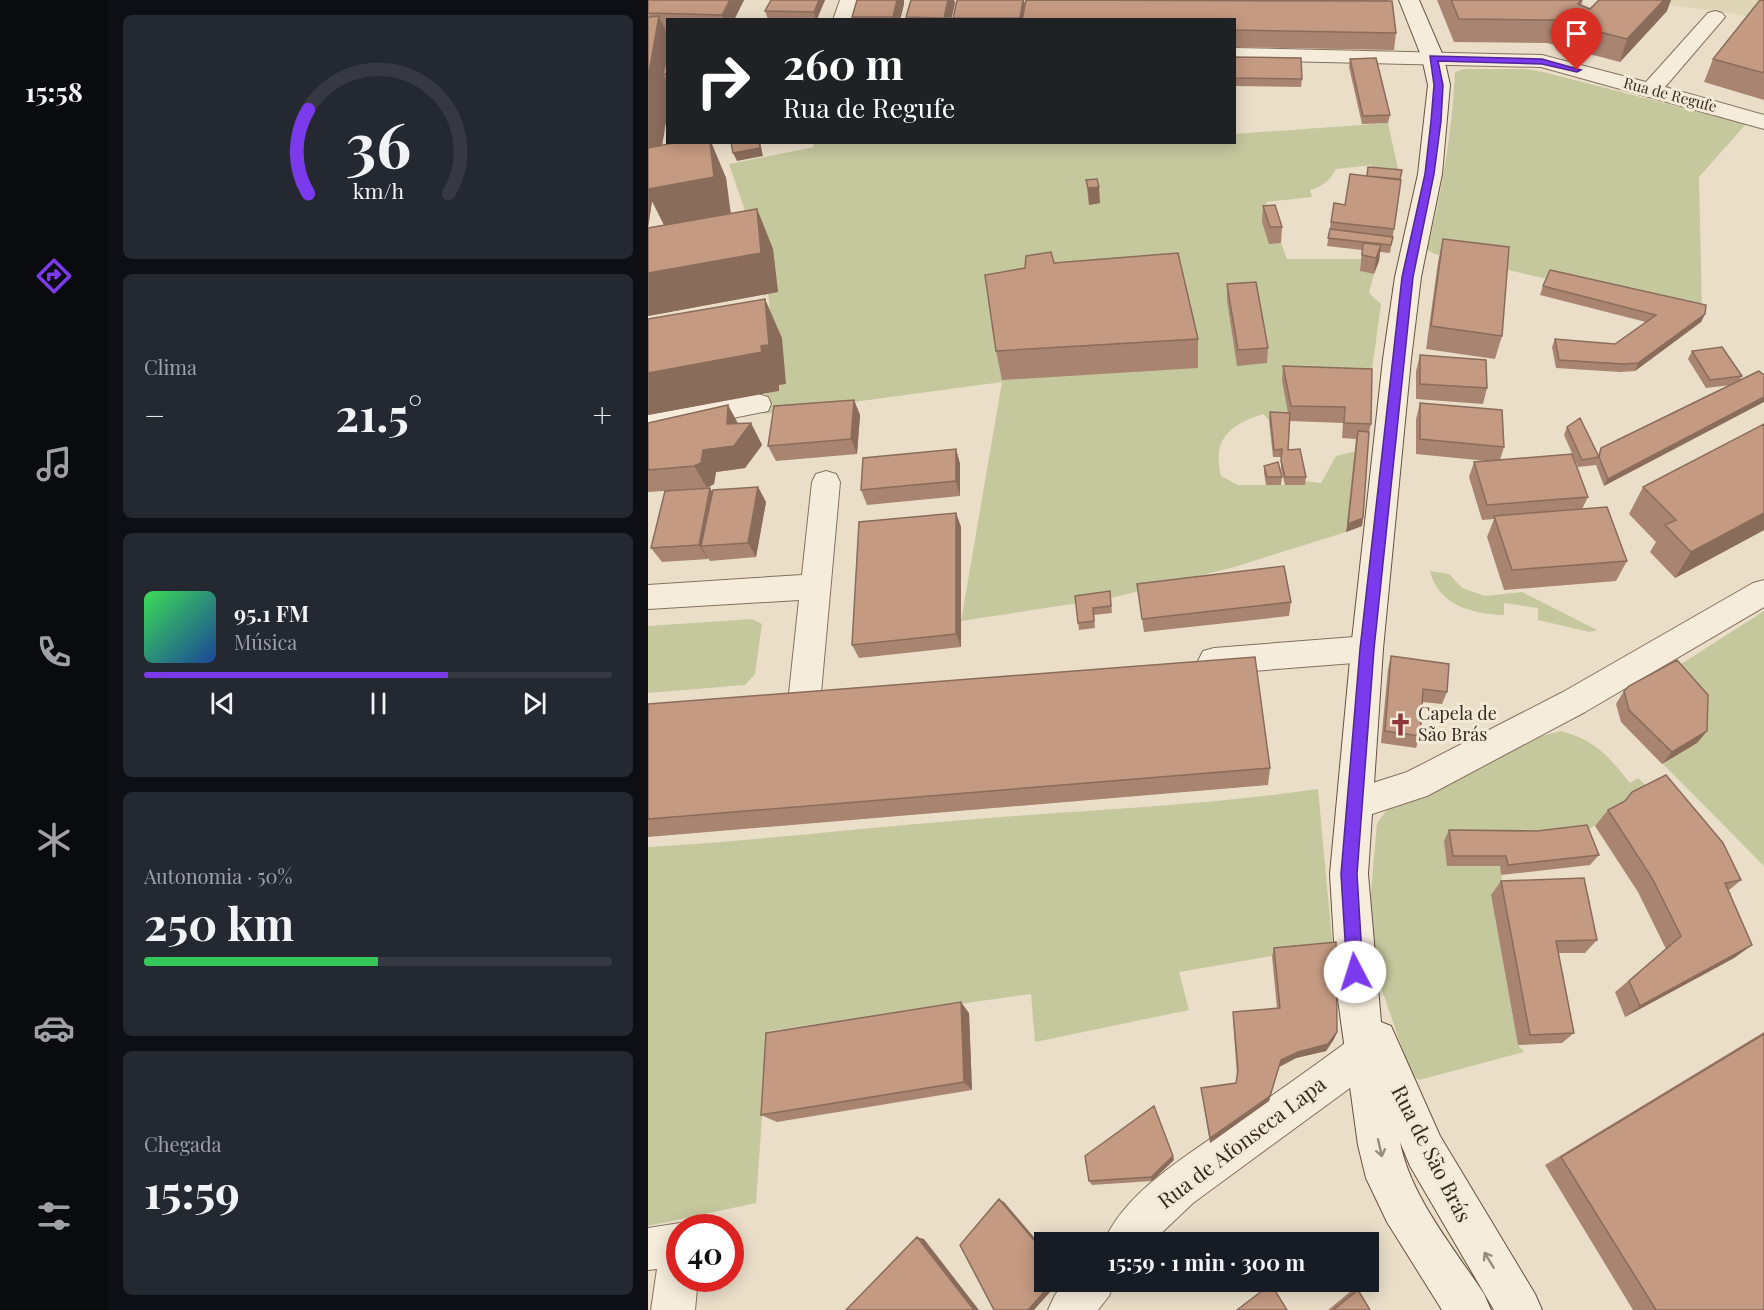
<!DOCTYPE html>
<html lang="pt">
<meta charset="utf-8">
<style>
:root{--surface:#171b24;--page:#242831;--text:#f1f3f6;--muted:#9ea1a6;--line:#363941;--accent:#7c3aed}
body{margin:0;font-family:"Playfair Display",serif;background:var(--page);color:var(--text);height:100vh;display:flex;flex-direction:column;font-size:22px;white-space:nowrap}
*{box-sizing:border-box;margin:0}
p{font-size:20px;color:var(--muted)}
.icon{flex:none;width:33px;height:33px;fill:none;stroke:currentColor;stroke-width:2;stroke-linecap:round;stroke-linejoin:round}
.map{position:relative;flex:1;overflow:hidden}
.sheet{display:flex;flex-direction:column;gap:15px;padding:15px;background:#0d0f14;width:540px}
.sheet>*{flex:none}
.top-card{position:absolute;left:18px;top:18px;width:570px;height:126px;border-radius:0px;box-shadow:0 3px 15px #0003;background:#202124;color:#fff;overflow:hidden}
.speed{position:absolute;left:18px;top:1214px;display:flex;gap:12px;font-size:30px;font-weight:700;text-align:center}
.speed>*{display:grid;place-content:center;width:78px;height:78px;border-radius:50%;background:var(--surface);box-shadow:0 3px 15px #0003;line-height:1}
.speed .limit{border:9px solid #d22;background:#fff;color:#111}
.pin{position:absolute;display:grid;place-items:center;width:51px;height:51px;color:#fff;margin:-62px -26px;border-radius:50% 50% 50% 0;rotate:-45deg;box-shadow:0 0 6px #0007}
.pin .icon{rotate:45deg}
.me{position:absolute;width:66px;margin:-33px;rotate:355deg;stroke-linejoin:round;filter:drop-shadow(0 0 4px #0008)}
.turn{display:flex;align-items:center;gap:21px;height:126px;padding:0 18px;font-size:27px}
.turn .icon{width:78px;height:78px;stroke-width:2.5}
.turn b{display:block;font-size:42px;line-height:51px}
.big{font-size:45px;font-weight:700;line-height:1.1}
.sheet .card{flex:1;display:flex;flex-direction:column;justify-content:center;gap:9px;min-width:0;padding:0 21px;border-radius:9px;background:var(--page)}
.sheet .dial{align-items:center;gap:0}
.dial svg{height:156px;overflow:visible;fill:none;stroke:var(--line);stroke-width:7;stroke-linecap:round;text-anchor:middle}
.dial text{fill:var(--text);stroke:none}
.song{display:flex;align-items:center;gap:18px}
.cover{width:72px;height:72px;border-radius:9px;background:linear-gradient(135deg,hsl(130 70% 55%),hsl(220 70% 35%))}
.played{height:6px;border-radius:3px;background:linear-gradient(90deg,var(--accent) 65%,var(--line) 65%)}
.keys{display:flex;justify-content:space-around;direction:ltr}
.heat{display:flex;justify-content:space-between;align-items:center;font-size:33px;direction:ltr}
.charge{height:9px;border-radius:4px;background:linear-gradient(90deg,#34c759 50%,var(--line) 0)}
.trip{position:absolute;left:386px;top:1232px;width:345px;height:60px;border-radius:0px;background:var(--surface);box-shadow:0 3px 15px #0003;font-weight:700;line-height:60px;text-align:center}
main{display:flex;flex:1;min-height:0}
.tabs{display:flex;flex-direction:column;width:108px;justify-content:space-around;align-items:center;background:#090b0e;color:var(--muted)}
.tabs .icon{width:42px;height:42px}
.tabs .on{color:var(--accent)}
.tabs b{font-size:27px;color:var(--text)}
.map>svg:first-child{display:block}
</style>
<main>
<nav class="tabs">
<b>15:58</b>
<svg class="icon on" aria-label="directions" viewBox="0 0 24 24"><path d="M12 3l9 9-9 9-9-9zM9 14v-3h6M13 9l2 2-2 2"/></svg>
<svg class="icon" aria-label="music" viewBox="0 0 24 24"><path d="M9 18V5l10-2v13"/><circle cx="6" cy="18" r="3"/><circle cx="16" cy="16" r="3"/></svg>
<svg class="icon" aria-label="phone" viewBox="0 0 24 24"><path d="M5 4h4l2 5-3 2q2 4 5 5l2-3 5 2v4C11 20 4 13 5 4z"/></svg>
<svg class="icon" aria-label="climate" viewBox="0 0 24 24"><path d="M12 3v18M4 7l16 10M4 17L20 7"/></svg>
<svg class="icon" aria-label="car" viewBox="0 0 24 24"><path d="M5 17H2v-5l4-1 3-4h7l3 4 3 1v5h-3M9 17h6M6 11h13"/><circle cx="7" cy="17" r="2"/><circle cx="17" cy="17" r="2"/></svg>
<svg class="icon" aria-label="filters" viewBox="0 0 24 24"><path d="M4 7h16M4 17h16"/><circle cx="9" cy="7" r="2"/><circle cx="15" cy="17" r="2"/></svg>
</nav>
<section class="sheet">
<div class="card dial"><svg viewBox="0 0 100 80">
<path d="M14 69A42 42 0 1 1 86 69"/>
<path d="M14 69A42 42 0 0 1 14 26" stroke="#7c3aed"/>
<text x="50" y="56" font-size="32" font-weight="700">36</text>
<text x="50" y="72" font-size="11">km/h</text>
</svg></div>
<div class="card"><p>Clima</p>
<div class="heat"><a>−</a><b class="big">21.5°</b><a>+</a></div>
</div>
<div class="card">
<div class="song"><i class="cover"></i><div><b>95.1 FM</b><p>Música</p></div></div>
<div class="played"></div>
<div class="keys"><svg class="icon" aria-label="previous" viewBox="0 0 24 24"><path d="M18 5L8 12l10 7zM5 5v14"/></svg><svg class="icon" aria-label="pause" viewBox="0 0 24 24"><path d="M8 5v14M16 5v14"/></svg><svg class="icon" aria-label="next" viewBox="0 0 24 24"><path d="M6 5l10 7-10 7zM19 5v14"/></svg></div>
</div>
<div class="card"><p>Autonomia · 50%</p><b class="big">250 km</b><div class="charge"></div></div>
<div class="card"><p>Chegada</p><b class="big">15:59</b></div>
</section>
<div class="map">
<svg width="1116" height="1310" viewBox="0 0 1116 1310">
<rect width="100%" height="100%" fill="#eadec9"/>
<path fill="#dfd6b7" d="M982,0H1116V19L1066,11Z"/>
<path fill="#c5c89d" d="M816,69H878L895,72L1098,124L1051,177L1054,313L787,254L779,250C794,191 804,133 807,72Z
M740,123L752,178L719,175L724,165L688,169C682,181 675,186 662,190L664,197L618,202L625,221L621,243H633L639,259H713L712,271L726,274L721,293L733,304L722,384L634,382L642,421L621,420L615,414C582,425 564,438 573,476L590,485H657V481L673,483L688,456L708,451L698,532L586,567L463,598L313,621L354,382L116,414L118,393L131,391L120,294L130,292L125,250L111,252L81,164L166,147L165,143L586,142L587,134Z
M782,571L801,574L814,588L837,596L874,592L949,630L942,632L890,620V608L856,603V615C824,614 790,605 782,571Z
M1116,611V866L1015,764L1049,743L1019,673Z
M104,619L114,624L107,674L97,685L0,693V626Z
M913,731C949,741 960,756 982,783L990,778L1004,791L931,835L852,866L856,894L843,895L870,1045L876,1052L771,1080L763,1074L726,967L721,915L729,823L746,801L886,738Z
M670,789L685,951L624,956L531,972L541,1010L387,1042L383,994L120,1031L108,1203L0,1226V847C106,841 211,828 317,820C435,810 554,806 670,789Z"/>
<g fill="none" stroke-linecap="round" stroke-linejoin="round">
<defs>
<path id="street" d="M192,0H212L205,20H185Z
M1067,11L1074,13L1077,17L1017,87L1116,115V129L893,67L586,60V48L894,55L998,82L1060,13Z
M110,394L120,397L123,404L120,411L0,435V415Z
M178,471L188,474L192,482L173,693L168,703L157,707L146,703L141,693L151,600L0,609V585L154,575L164,482L168,474Z
M1116,580V607L937,712L779,796L706,820L694,815L689,804L694,793L759,772L915,692L1105,583Z
M719,636L730,640L735,649L730,658L719,662L566,674L555,671L550,661L555,651L566,648Z
M718,1033L732,1038L737,1052L732,1066L545,1203L504,1242H456C477,1191 541,1155 585,1123C625,1095 665,1067 704,1038Z
M32,1223L42,1227H32V1278H50L47,1310H3L9,1269L0,1270V1228Z
M418,1281H467L461,1296L450,1310H400L407,1295Z"/>
<path id="secondary" d="M751,0H771L796,58L802,85L794,174L773,277L763,359L735,649L720,874L733,1022L743,1026L792,1136L887,1294L894,1310H846L762,1166L752,1142C762,1196 806,1248 836,1294L843,1310H794L739,1222L718,1178L710,1145L689,992L682,874L703,649L735,359L747,277L770,174L780,85L774,58Z"/>
</defs>
<use href="#street" stroke="#85715f" stroke-width="2"/>
<use href="#secondary" stroke="#675242" stroke-width="2"/>
<use href="#street" fill="#f6ecdb" fill-rule="evenodd"/>
<use href="#secondary" fill="#f6ecdb" fill-rule="evenodd"/>
</g>
<path fill="#a98470" fill-rule="evenodd" d="M0,0H96L86,20H20V30H17L20,36V109L14,146L31,142H63L78,178L83,214L109,209L125,249L130,292L0,316ZM4,201L16,225L0,228Z
M177,0L169,20L120,19L117,11Z
M263,0H306L307,3L303,20H259L258,17Z
M376,0L377,6L378,0H740L748,33L746,50L586,47V20H305V18Z
M789,0H935L933,5L942,9L1019,11L972,62L899,43L806,42Z
M1116,1V100L1056,82L1065,59Z
M256,4L252,20H204V17Z
M586,57L654,79L653,87L586,86Z
M702,59L742,115L740,123L714,124L701,67Z
M438,180L452,203L441,205Z
M686,203L746,229L742,253L732,252L731,261L726,274L712,271L714,250L679,246Z
M615,206L634,227L633,243L621,244L614,222Z
M795,239L854,336L847,359L778,349L790,262Z
M406,263L550,339V368L354,380L348,351L377,268Z
M579,284L620,348L619,363L589,366L579,300Z
M895,286L1057,314L1053,322L987,371L972,372L908,368L904,347L907,339L967,344L998,322L892,295Z
M1044,351L1094,376L1091,381L956,486L948,465L930,467L916,435L919,427L950,455L953,448L1083,385L1058,388L1040,359Z
M772,355L839,388L835,404L768,399V371Z
M635,366L723,424L721,432L715,518L714,526L698,532L708,439L694,438L695,423L642,421L640,450L658,477L657,485H637L633,469V457H625L621,420L622,412L640,413L634,381Z
M206,400L212,415L209,454L128,461L120,446Z
M772,403L856,447L852,460L940,497L934,509L979,561L968,581L856,590L839,537L846,519L834,520L821,477L826,462L839,461L768,454V419Z
M0,423H103L114,445L97,468L68,472L66,484L59,488L0,492Z
M1116,424V530L1027,578L1002,552L1008,542L981,514L995,487Z
M308,449L312,464V496L219,505L213,490Z
M616,466L634,477L633,485H618L616,473Z
M110,487L118,502L108,557L62,561L60,558V559L14,562L3,548L62,488L64,492Z
M308,513L313,527V647L211,658L204,645Z
M489,584L643,602L641,616L496,632Z
M462,591L464,613L446,615L447,628L431,630L427,596Z
M743,656L799,692L794,704L774,702L772,736L768,748L733,743L740,669Z
M976,691L1059,731L1049,743L1014,764L973,722L968,704Z
M0,704L622,768L620,785L0,837Z
M984,792L1093,880L1080,891L1104,945L1086,958L977,1017L967,992L1018,949L990,892L947,826L960,810L976,802Z
M801,830L951,855L942,865L853,875L852,866H799L796,841Z
M853,881L949,940L937,953H910L926,1033L914,1043L870,1045L843,895Z
M626,948L689,1032L686,1039L678,1051L648,1058L631,1067L621,1101L562,1143L553,1088L588,1083L589,1076L585,1019V1012L629,1008L624,956Z
M321,1013L324,1090L129,1122L113,1115Z
M1116,1032V1310H985L897,1165Z
M526,1160L504,1181L444,1185L441,1181Z
M710,1290L722,1310H680L702,1292Z"/>
<path fill="#8a6c5b" d="M82,0H96L86,20H76L74,15Z
M171,0H177L168,20L166,12Z
M249,0H256V4L252,20H245V17Z
M300,0H306L307,3L303,20H297L296,18Z
M375,0H376L378,12L376,20H372Z
M1016,0H1023L1019,11L972,62L979,39Z
M11,16L20,36V74H15L20,84V109L7,188L62,142H63L78,178L83,217L18,229L4,201L0,228V78Z
M111,142H112L115,156L89,161L85,153Z
M451,187L452,203L441,205L440,188Z
M109,209L125,249L130,292L0,316V273Z
M733,245L731,261L726,274L728,258Z
M117,299L134,338L138,384L131,385V391L0,415V373L113,346Z
M1057,314L1053,322L987,371L990,363Z
M1116,397V402L956,486L960,479Z
M206,400L212,415L209,454L203,439Z
M80,405L92,427L103,423L114,445L97,468L68,472L66,484L59,488L46,466L55,450L79,424Z
M308,449L312,464V496L308,481Z
M110,487L118,502L108,557L100,543Z
M62,488L71,503L53,546L60,558V559L51,545Z
M308,513L313,527V647L308,634Z
M1116,513V530L1027,578L1043,552Z
M715,518L714,526L698,532L700,524Z
M1059,731L1049,743L1014,764L1024,752Z
M1104,945L1086,958L977,1017L992,1006Z
M313,1002L321,1013L324,1090L316,1082Z
M689,1032L686,1039L678,1051L648,1058L631,1067L621,1101L562,1143V1138L633,1060Z
M525,1156L526,1160L504,1181L503,1177Z
M351,1199L356,1202L396,1249V1252Z
M269,1237L276,1239L331,1310H326Z
M406,1281H412L386,1310H380Z"/>
<path fill="#c59a82" stroke="#8a6c5b" stroke-width="1.5" d="M0,0H82L74,15L0,13Z
M123,0H171L166,12L117,11Z
M209,0H249L245,17H204Z
M263,0H300L296,18L258,17Z
M309,0H375L372,18H305Z
M378,0L744,1L748,33L586,30V20H374Z
M803,0H933L930,4L942,9L951,0H1016L979,39L905,20L811,19Z
M1112,0L1116,1V73L1065,59Z
M11,16L0,78V17Z
M20,51V74H15Z
M586,57L653,58L654,79L586,78Z
M728,58L742,115L715,116L702,59Z
M31,142H62L66,177L0,189V148Z
M83,142H111L112,148L85,153Z
M720,167L754,170L752,179L719,176Z
M702,174L753,180L746,229L683,222L686,203L697,205Z
M449,179L451,187L440,188L438,180Z
M627,205L634,227H622L615,206Z
M109,209L113,253L0,273V228Z
M682,229L745,237L743,245L680,238Z
M795,239L861,247L854,336L783,326Z
M715,243L733,245L728,258L714,255Z
M403,252L406,263L530,253L550,339L348,351L337,275L377,268L378,256Z
M902,270L1058,305L1057,314L990,363L975,364L911,360L907,339L967,344L1008,315L895,286Z
M608,282L620,348L590,350L579,284Z
M117,299L121,345L113,346L114,352L0,373V319Z
M1074,347L1094,376L1062,380L1044,351Z
M772,355L838,360L839,388L772,384Z
M635,366L724,369L723,424L696,423L697,407L643,406Z
M1111,371L1116,375V397L960,479L951,457L953,448Z
M206,400L203,439L120,446L126,406Z
M772,403L854,410L856,447L772,439Z
M80,405L79,424L103,423L86,446L55,450L53,463L46,466L0,470V423Z
M622,412L642,413L640,450L652,449L658,477H637L633,461L634,449L626,450Z
M932,418L951,457L934,460L919,427Z
M1116,424V513L1043,552L1017,525L1028,520L995,487Z
M710,431L721,432L715,518L700,524Z
M308,449V481L213,490L215,458Z
M924,454L940,497L839,505L826,462Z
M630,462L634,477H619L616,466Z
M110,487L100,543L53,546L65,490Z
M62,488L51,545L3,548L17,491Z
M959,507L979,561L864,570L846,516Z
M308,513V634L204,645L211,522Z
M636,566L643,602L494,619L489,584Z
M462,591L463,606L445,608L446,621L430,623L427,596Z
M743,656L801,664L799,692L775,689L772,736L737,731Z
M607,657L622,768L0,819V704Z
M1029,660L1060,695L1059,731L1024,752L981,710L976,691L981,686Z
M1018,775L1075,843L1093,880L1077,883L1104,945L992,1006L981,981L1033,936L1004,878L960,810L977,801L984,792Z
M939,825L951,855L860,865L858,856H805L801,830L889,831Z
M936,878L949,940L908,941L926,1033L882,1035L853,881Z
M688,942L689,1032L680,1044L650,1052L633,1060L622,1096L562,1138L553,1088L588,1083L590,1070L585,1012L632,1008L626,948Z
M313,1002L316,1082L113,1115L118,1033Z
M1116,1034V1310H1008L913,1157Z
M506,1106L525,1156L503,1177L441,1181L437,1156Z
M351,1199L396,1252V1281H406L380,1310H346L312,1245Z
M269,1237L326,1310H198Z
M623,1284L639,1310H589Z
M710,1290L722,1310H685Z"/>
<defs><path id="oneway-shaft" d="M-6 0H5M1.5-3L5.5 0L1.5 3" fill="none" stroke-width="1.6" stroke-linecap="round" stroke-linejoin="round" transform="scale(1.5)"/></defs>
<g stroke="#968b7e">
<use href="#oneway-shaft" transform="translate(732 1148) rotate(77)"/>
<use href="#oneway-shaft" transform="translate(841 1260) rotate(-121)"/>
</g>
<path fill="#7c3aed" stroke="#51269a" stroke-width="1.5" d="M782,56L894,59L933,70L929,72L894,64L790,61L795,85L793,121L786,174L765,277L726,649L709,874L715,972L713,977L707,980L702,977L699,972L693,874L712,649L754,277L777,174L783,121L786,85Z"/>
<defs>
<symbol id="church-bare" viewBox="-9 -9 18 18"><path d="M-1.2-6h2.4v3.5h3.3v2.4h-3.3V6h-2.4V-.1h-3.3v-2.4h3.3Z" fill="#8e353b" stroke="#f2e9d7" stroke-width="2.5" paint-order="stroke"/></symbol>
</defs>
<g fill-rule="evenodd">
<use href="#church-bare" x="736" y="708" width="33" height="33"/>
</g>
<g text-anchor="middle" stroke-width="6" stroke-linejoin="round" paint-order="stroke">
<g font-size="15" fill="#372a21" stroke="#f2e9d7">
<text transform="translate(1022 95) rotate(15)" y="5">Rua de Regufe</text>
</g>
<g font-size="18" fill="#372a21" stroke="#f2e9d7" text-anchor="start">
<text x="770" y="720">Capela de<tspan x="770" dy="21">São Brás</tspan></text>
</g>
<g font-size="21" fill="#372a21" stroke="#f2e9d7">
<text transform="translate(594 1143) rotate(-37)" y="7">Rua de Afonseca Lapa</text>
<text transform="translate(783 1154) rotate(63)" y="7">Rua de São Brás</text>
</g>
</g>
</svg>
<div class="speed"><div class="limit">40</div></div>
<div class="pin" style="left:929px;top:70px;background:#d93025"><svg class="icon" aria-label="arrive" viewBox="0 0 24 24"><path d="M6 21V4h12l-3 4 3 4H6"/></svg></div>
<svg class="me" style="left:707px;top:972px" viewBox="-20 -20 40 40"><circle r="19" fill="#fff"/><path d="M0-13L10 11 0 6-10 11z" fill="#7c3aed"/></svg>
<div class="trip">15:59 · 1 min · 300 m</div>
<div class="top-card">
<div class="turn"><svg class="icon" aria-label="right" viewBox="0 0 24 24"><path d="M7 20v-9h11M14 6l5 5-5 5"/></svg><div><b>260 m</b>Rua de Regufe</div></div>
</div>
</div>
</main>
